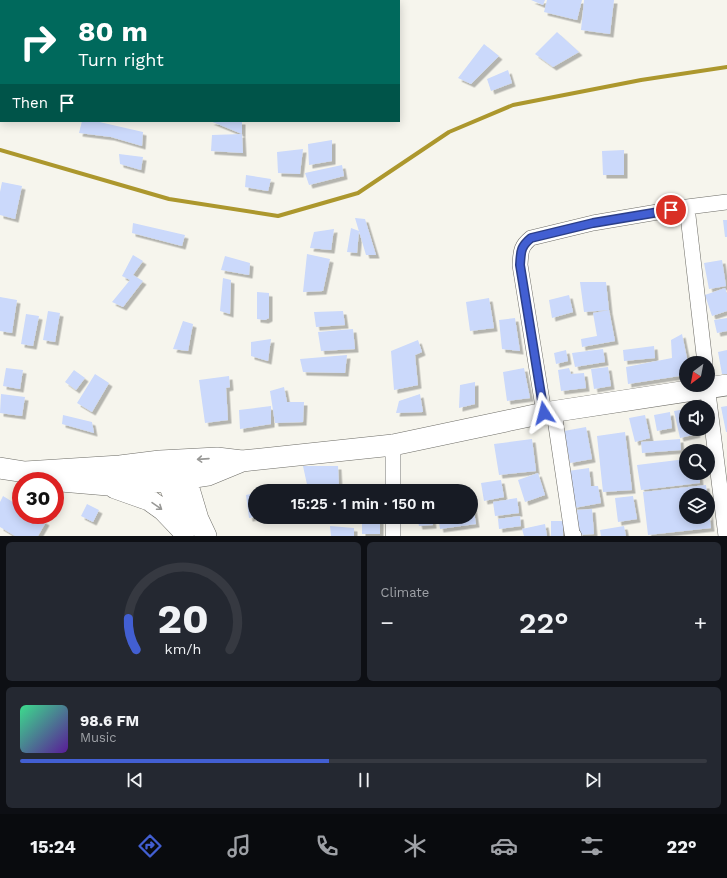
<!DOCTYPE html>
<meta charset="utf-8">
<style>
:root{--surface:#171b24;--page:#242831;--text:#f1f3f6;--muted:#9ea1a6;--line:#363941;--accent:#425fd2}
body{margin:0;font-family:"Work Sans",sans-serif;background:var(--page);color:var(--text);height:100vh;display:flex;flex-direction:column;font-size:15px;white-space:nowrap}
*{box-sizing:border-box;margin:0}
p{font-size:13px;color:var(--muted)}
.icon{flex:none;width:22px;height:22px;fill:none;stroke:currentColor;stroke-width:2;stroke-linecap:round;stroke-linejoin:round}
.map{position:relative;height:536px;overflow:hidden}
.drawer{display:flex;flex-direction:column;gap:6px;padding:6px;background:#0d0f14;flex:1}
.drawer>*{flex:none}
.banner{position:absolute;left:0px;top:0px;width:400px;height:122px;box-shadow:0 2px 10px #0003;background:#00695c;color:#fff;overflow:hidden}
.needle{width:26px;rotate:212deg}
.tools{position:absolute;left:679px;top:356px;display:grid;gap:8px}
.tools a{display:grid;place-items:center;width:36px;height:36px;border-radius:50%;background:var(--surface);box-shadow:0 2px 10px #0003;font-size:20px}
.speed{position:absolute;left:12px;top:472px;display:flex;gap:8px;font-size:20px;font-weight:700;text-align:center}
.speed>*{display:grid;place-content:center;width:52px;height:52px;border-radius:50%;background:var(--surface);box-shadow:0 2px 10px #0003;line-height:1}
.speed .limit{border:6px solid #d22;background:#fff;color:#111}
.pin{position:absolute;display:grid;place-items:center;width:34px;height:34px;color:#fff;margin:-17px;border:2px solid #fff;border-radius:50%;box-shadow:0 1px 4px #0007}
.me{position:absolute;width:44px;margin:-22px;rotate:351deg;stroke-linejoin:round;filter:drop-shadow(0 0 3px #0008)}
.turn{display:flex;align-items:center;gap:14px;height:84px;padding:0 12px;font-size:18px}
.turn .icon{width:52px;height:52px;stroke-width:2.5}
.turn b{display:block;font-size:28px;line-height:34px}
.then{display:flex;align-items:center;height:38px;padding:0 12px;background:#0003;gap:8px;font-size:15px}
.big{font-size:30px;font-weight:600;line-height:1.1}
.drawer .card{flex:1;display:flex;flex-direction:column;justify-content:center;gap:6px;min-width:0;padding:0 14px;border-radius:6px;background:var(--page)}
.drawer .dial{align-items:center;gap:0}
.dial svg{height:104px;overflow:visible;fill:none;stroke:var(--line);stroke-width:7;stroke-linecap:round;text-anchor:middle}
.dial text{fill:var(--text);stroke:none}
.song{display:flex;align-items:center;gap:12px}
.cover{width:48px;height:48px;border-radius:6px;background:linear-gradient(135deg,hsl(150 70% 55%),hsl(270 70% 35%))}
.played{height:4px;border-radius:2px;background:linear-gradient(90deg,var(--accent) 45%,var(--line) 45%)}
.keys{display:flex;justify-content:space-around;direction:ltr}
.heat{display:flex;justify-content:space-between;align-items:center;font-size:22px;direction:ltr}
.drawer .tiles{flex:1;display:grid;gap:6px;grid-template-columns:1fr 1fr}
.card:last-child{grid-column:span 2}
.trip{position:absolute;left:248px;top:484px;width:230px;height:40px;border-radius:20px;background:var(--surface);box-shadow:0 2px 10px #0003;font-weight:600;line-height:40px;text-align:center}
.tabs{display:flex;height:64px;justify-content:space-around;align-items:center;background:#090b0e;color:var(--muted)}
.tabs .icon{width:28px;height:28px}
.tabs .current{color:var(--accent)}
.tabs b{font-size:18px;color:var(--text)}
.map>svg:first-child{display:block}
</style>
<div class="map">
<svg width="727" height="536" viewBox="0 0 727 536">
<defs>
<filter id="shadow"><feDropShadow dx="3.5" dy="3.5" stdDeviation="0" flood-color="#0004"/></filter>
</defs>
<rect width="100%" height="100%" fill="#f6f5ed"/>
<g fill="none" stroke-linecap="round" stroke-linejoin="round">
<path stroke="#ac972d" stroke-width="4" d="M0,150L169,199L278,216L358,193L449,132L513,105L641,80L727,67"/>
</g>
<path fill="#cbd9fb" filter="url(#shadow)" d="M531,0H545L543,5Z
M547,0H582L577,20L544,12Z
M584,0H614L610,34L581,30Z
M557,32L579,52L553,67L535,54Z
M484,44L499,56L471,84L458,78Z
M508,70L512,83L491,91L487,79Z
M82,121H95L143,132L142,146L111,137L79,133Z
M210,121H242V134Z
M242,134L243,153L211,151L212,135Z
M332,140V161L309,165L308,144Z
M303,149L300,174L278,173L277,152Z
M624,150V175H603L602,151Z
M119,154L143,157L141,170L120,164Z
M342,165L344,176L309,185L305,173Z
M246,175L271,179L268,191L245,187Z
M2,182L22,186L15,219L0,215V192Z
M355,218L365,219L376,255H366Z
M723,220H727V237H725Z
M133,223L185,235L182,246L132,233Z
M351,228L359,231L357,253L347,252Z
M334,229L331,250L310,248L314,232Z
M307,254L330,259L323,291L303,292Z
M133,255L143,261L133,275L143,281L123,307L112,302L130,280L122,276Z
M225,256L250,263L249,275L221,270Z
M722,260L726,286L709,289L704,263Z
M223,278L231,280L230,314L220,311Z
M580,282H606L609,310L584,312Z
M725,288L727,294V311L712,316L705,295Z
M257,292L269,293V318L265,320L257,319Z
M569,295L573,312L552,318L549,300Z
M0,297L17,300L12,333L0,331Z
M489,298L494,328L470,331L466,302Z
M609,310L615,341L582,347L581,339L597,336L593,313Z
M48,311L60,313L55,342L43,340Z
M343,311L345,325L316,327L314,312Z
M26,314L39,316L33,346L21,344Z
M515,318L520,351L502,349L499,320Z
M727,318V331L717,333L714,320Z
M183,321L193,324L188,351L173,349Z
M353,329L355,349L321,351L318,332Z
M682,334L688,363H686V375L628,384L626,367L672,358L671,340Z
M271,339L268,361L251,356V342Z
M418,340L422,352L415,355L418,385L394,390L391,351Z
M654,346L655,358L624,361L623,350Z
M603,349L605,362L575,367L572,353Z
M566,350L568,361L556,364L554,353Z
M727,350V374H722L718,352Z
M347,355L345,373L303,372L300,359Z
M608,367L611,386L594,389L591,369Z
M6,368L23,370L20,389L3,386Z
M524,368L530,398L507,401L503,372Z
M569,368L571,374L584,373L586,388L561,391L558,370Z
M74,370L85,378L76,390L65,382Z
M95,374L109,383L92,412L77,403Z
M229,376L230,387L226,388L228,420L205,423L199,380Z
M475,382V404L459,408L460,385Z
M284,387L287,402H304L303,422L275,423L270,391Z
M1,394L25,397L22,416L0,413Z
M420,394L423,412L396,413L399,401Z
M271,406V424L240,429L239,410Z
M727,406V432H726L721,407Z
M686,409V429H695L697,434L680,438L674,411Z
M670,412L672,428L657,431L654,415Z
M63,415L92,422L94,433L62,424Z
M645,415L650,438L635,442L629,418Z
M586,427L592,459L570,463L564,431Z
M625,432L632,490L603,492L597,436Z
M532,439L536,471L499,475L494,444Z
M680,439L681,450L642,453L641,442Z
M686,459V473H699L700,483L641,490L637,465Z
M303,466H338L339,486L308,489Z
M589,468L591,486H598L601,503L574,508L568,471Z
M538,473L545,495L525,502L518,480Z
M501,480L504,497L484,501L481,483Z
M706,485L707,495H686V517H708L709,511L711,528L648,535L643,492Z
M274,487L275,491H262Z
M255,493V517L249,518L246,495Z
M3,496L21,507V515H34L46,522L38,536H15L0,527V502Z
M633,496L637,519L618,522L615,498Z
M517,498L519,513L495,516L493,502Z
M87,504L99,510L93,522L81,516Z
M473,505L476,524L440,529L438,517H471V506Z
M592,509L594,534L579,535L577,510Z
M520,516L521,526L499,529L498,519Z
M362,517H380V534H362Z
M417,517H432L433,525L419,526Z
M551,521H563V536H551Z
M545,524L547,536H524L522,529Z
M330,526L354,528V536H331Z
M624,526L626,536H601L600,530Z"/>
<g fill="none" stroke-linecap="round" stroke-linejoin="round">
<defs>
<path id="street" d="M705,363L687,207L727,202
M707,385L726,536
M554,412L572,533L574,536
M544,413L520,265C521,252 520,247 531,238L593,223L687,207
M393,491V445
M393,536V517"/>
<path id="secondary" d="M182,465L198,519L206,536
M0,468L25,472L49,480L108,485L168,481L208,475L242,461
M163,469L175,499L183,530
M25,472L120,466L160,461L217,458L242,461L393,445L544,413L727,385
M115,488L149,500L163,510L184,532"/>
</defs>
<use href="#street" stroke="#6d6c66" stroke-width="16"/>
<use href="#secondary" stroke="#6d6c66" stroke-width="22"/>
<use href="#street" stroke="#fff" stroke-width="15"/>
<use href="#secondary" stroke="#fff" stroke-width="21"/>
</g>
<defs><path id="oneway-shaft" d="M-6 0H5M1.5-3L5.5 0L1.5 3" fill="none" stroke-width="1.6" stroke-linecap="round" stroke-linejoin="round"/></defs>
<g stroke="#989896">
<use href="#oneway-shaft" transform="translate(203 459) rotate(176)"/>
<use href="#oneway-shaft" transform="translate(157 506) rotate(35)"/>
</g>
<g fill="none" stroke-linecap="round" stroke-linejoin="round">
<defs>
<path id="route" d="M544,413L520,265C521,252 520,247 531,238L593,223L671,210"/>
</defs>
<use href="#route" stroke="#2b3e88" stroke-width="10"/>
<use href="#route" stroke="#425fd2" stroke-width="7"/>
</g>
</svg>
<div class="tools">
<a><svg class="needle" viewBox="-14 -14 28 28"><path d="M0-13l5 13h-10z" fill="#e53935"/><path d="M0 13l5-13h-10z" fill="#9ea1a6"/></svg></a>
<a><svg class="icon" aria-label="sound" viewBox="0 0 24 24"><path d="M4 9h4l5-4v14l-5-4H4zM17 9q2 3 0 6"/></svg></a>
<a><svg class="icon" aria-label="search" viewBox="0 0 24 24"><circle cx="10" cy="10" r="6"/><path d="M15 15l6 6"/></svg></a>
<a><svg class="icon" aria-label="layers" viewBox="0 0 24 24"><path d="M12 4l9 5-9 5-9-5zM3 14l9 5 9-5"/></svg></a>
</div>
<div class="speed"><div class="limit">30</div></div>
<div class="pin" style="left:671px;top:210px;background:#d93025"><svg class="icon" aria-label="arrive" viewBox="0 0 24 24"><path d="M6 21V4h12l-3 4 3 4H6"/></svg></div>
<svg class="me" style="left:544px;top:413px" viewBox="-20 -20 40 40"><path d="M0-17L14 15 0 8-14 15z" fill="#425fd2" stroke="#fff" stroke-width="4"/></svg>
<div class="trip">15:25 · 1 min · 150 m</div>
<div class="banner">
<div class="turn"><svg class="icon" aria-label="right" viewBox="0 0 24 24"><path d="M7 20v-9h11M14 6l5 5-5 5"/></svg><div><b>80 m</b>Turn right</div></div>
<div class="then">Then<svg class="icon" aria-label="arrive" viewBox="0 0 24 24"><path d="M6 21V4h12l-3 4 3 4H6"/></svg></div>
</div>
</div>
<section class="drawer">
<div class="tiles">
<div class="card dial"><svg viewBox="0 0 100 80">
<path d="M14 69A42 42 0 1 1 86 69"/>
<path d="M14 69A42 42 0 0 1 8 45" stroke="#425fd2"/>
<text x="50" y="56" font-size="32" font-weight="700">20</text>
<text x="50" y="72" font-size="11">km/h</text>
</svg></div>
<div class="card"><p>Climate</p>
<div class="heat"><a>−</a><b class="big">22°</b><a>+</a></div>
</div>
<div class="card">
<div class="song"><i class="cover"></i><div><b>98.6 FM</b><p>Music</p></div></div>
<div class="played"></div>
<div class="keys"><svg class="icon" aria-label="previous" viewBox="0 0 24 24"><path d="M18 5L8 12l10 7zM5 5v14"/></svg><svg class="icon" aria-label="pause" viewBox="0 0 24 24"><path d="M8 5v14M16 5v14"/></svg><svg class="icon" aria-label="next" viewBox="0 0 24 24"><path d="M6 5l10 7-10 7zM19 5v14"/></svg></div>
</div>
</div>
</section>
<nav class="tabs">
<b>15:24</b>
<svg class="icon current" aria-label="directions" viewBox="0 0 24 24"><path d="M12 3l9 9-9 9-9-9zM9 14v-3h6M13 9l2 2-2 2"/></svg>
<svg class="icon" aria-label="music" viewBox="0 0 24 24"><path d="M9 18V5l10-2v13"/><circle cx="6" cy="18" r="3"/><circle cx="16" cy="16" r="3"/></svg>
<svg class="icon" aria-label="phone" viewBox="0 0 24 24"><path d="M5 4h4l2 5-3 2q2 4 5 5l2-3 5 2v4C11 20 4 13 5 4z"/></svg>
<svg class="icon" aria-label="climate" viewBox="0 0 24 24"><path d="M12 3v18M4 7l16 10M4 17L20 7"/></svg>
<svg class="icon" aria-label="car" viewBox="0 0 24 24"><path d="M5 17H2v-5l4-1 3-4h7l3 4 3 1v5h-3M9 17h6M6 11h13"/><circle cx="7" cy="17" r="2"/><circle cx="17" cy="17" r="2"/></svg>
<svg class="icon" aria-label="filters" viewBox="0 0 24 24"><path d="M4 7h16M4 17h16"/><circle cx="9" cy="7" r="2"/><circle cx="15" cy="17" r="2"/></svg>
<b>22°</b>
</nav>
